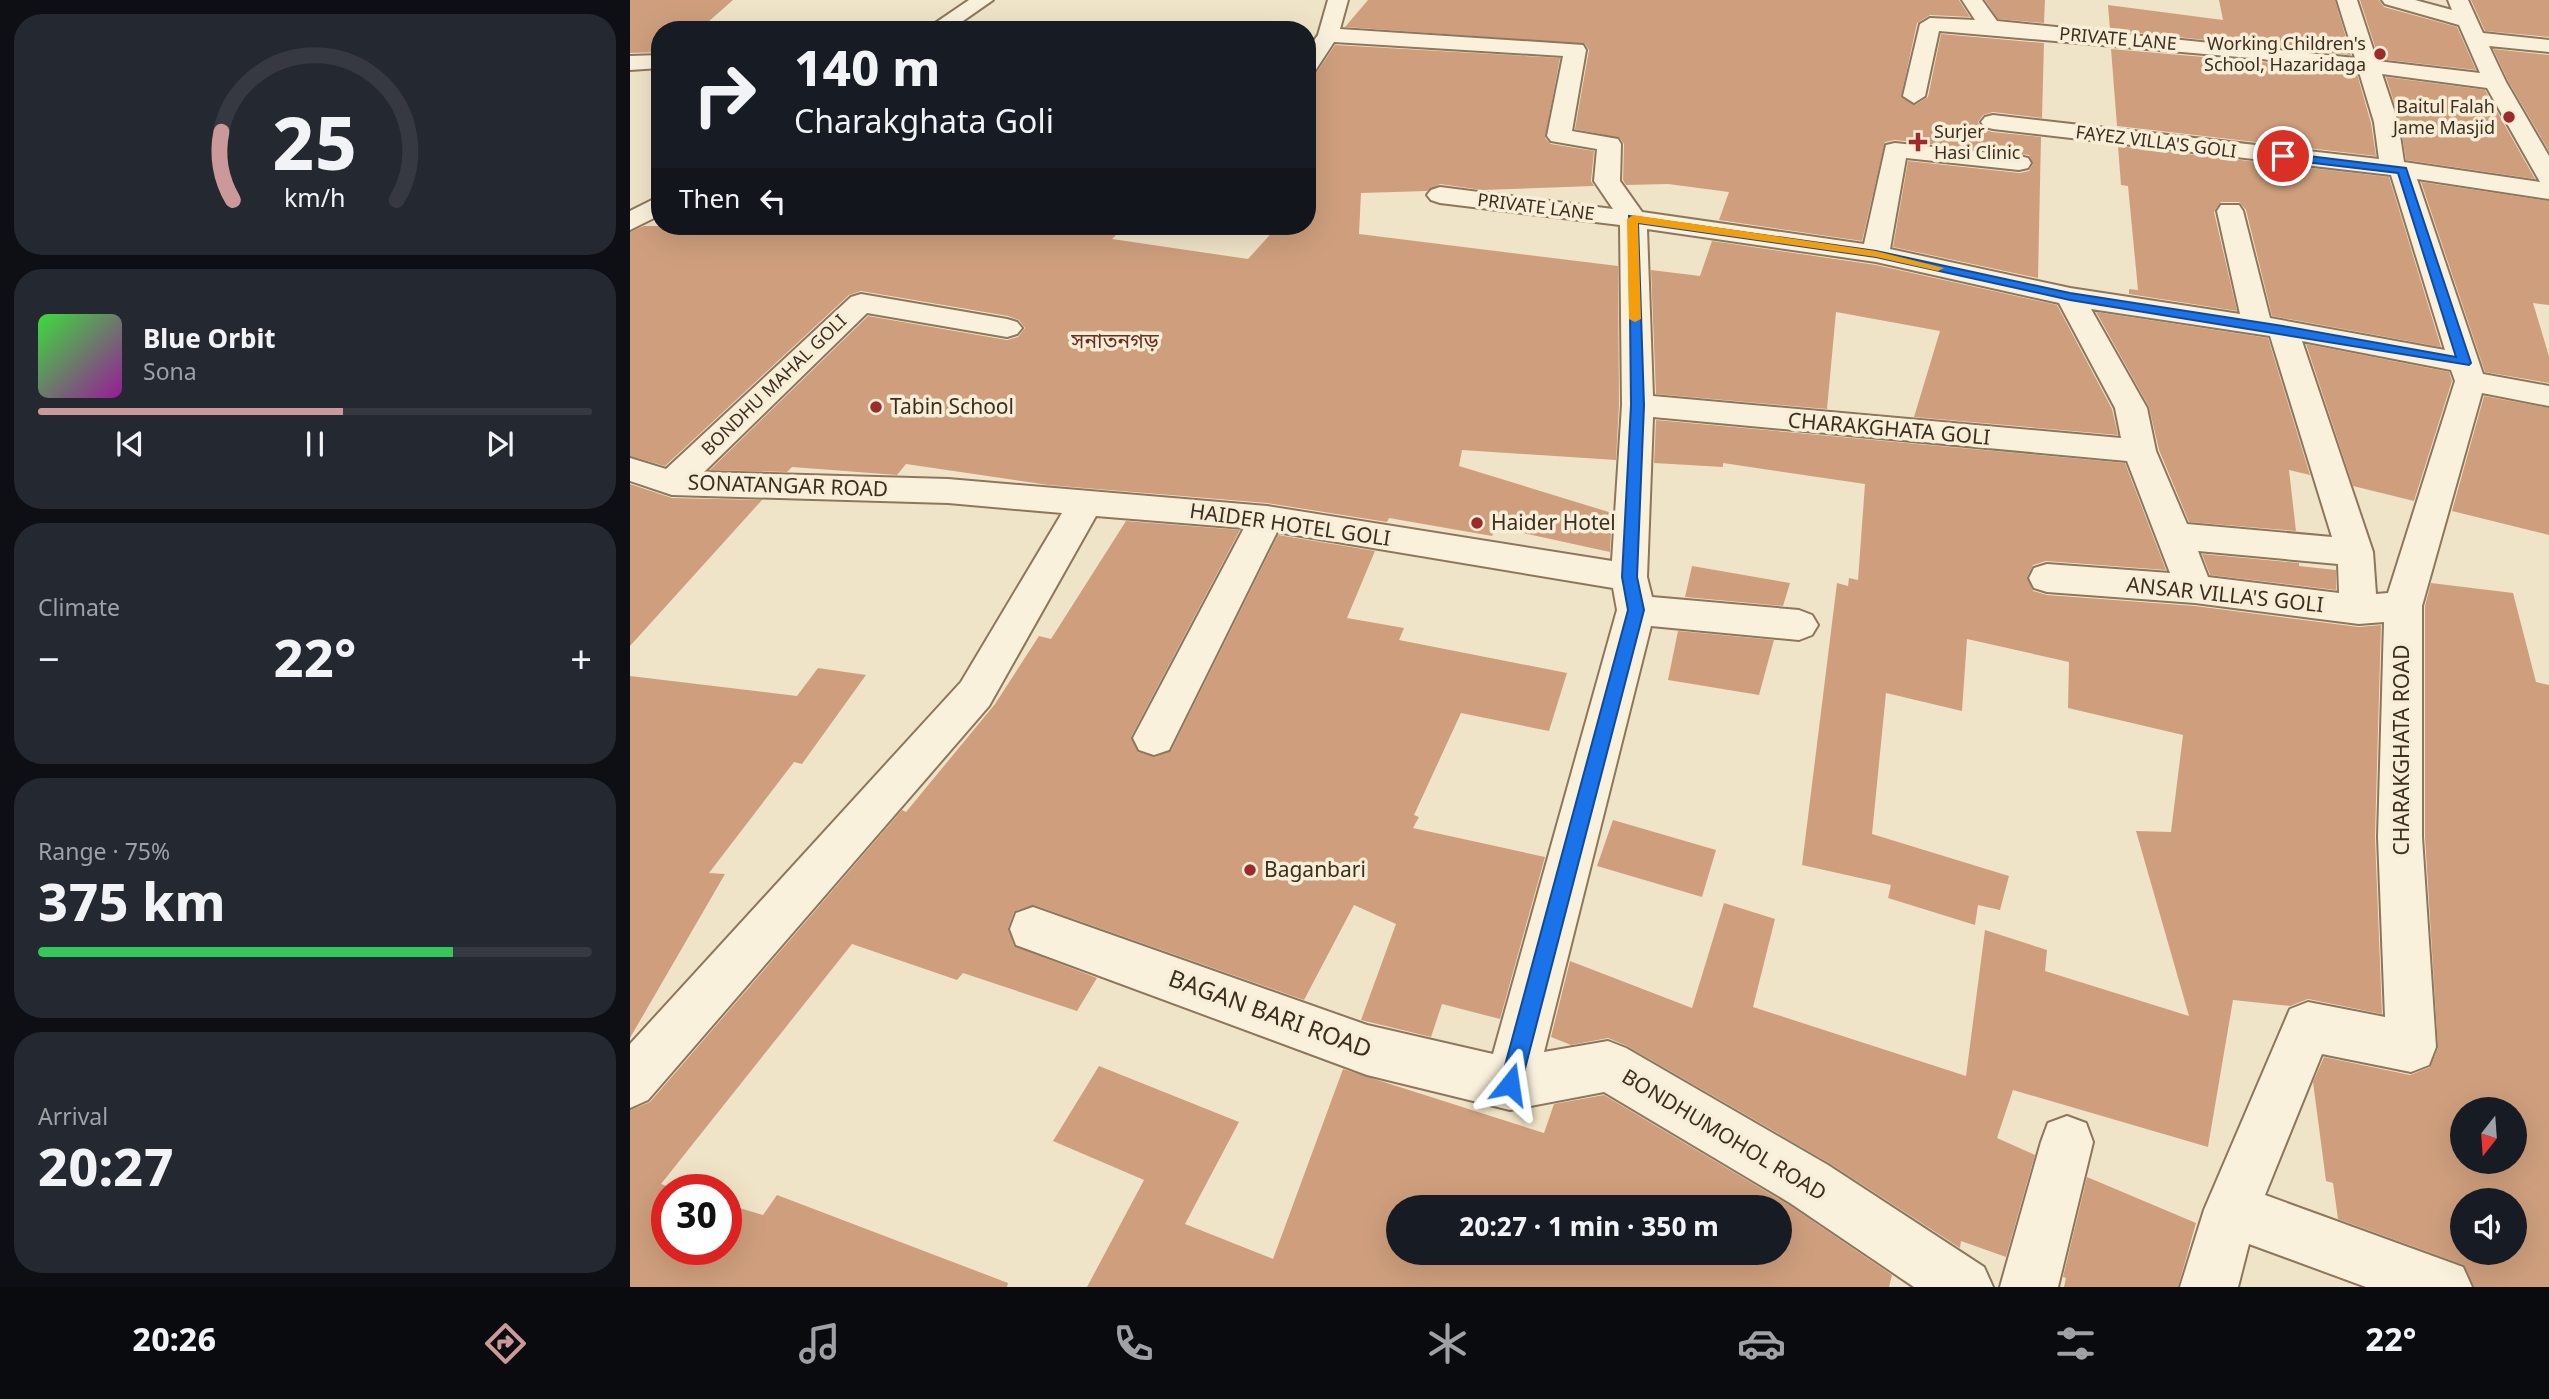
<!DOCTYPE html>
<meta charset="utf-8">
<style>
:root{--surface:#171b24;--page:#242831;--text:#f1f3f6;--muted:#9ea1a6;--line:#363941;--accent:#cc999b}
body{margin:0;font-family:Georgia,"Noto Sans Bengali",serif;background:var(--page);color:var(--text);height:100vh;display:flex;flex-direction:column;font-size:26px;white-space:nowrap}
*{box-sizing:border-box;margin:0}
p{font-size:23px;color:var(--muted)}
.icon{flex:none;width:38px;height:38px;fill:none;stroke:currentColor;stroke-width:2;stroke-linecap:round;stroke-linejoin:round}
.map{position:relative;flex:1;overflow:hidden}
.side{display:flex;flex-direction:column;gap:14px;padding:14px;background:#0d0f14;width:630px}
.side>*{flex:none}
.top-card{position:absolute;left:21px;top:21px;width:665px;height:214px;border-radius:28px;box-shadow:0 7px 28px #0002;background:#171b24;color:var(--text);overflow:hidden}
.needle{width:46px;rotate:197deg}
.tools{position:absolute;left:1820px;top:1097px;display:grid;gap:14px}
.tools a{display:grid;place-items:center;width:77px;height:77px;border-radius:50%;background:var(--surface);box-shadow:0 7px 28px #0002;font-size:35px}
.speed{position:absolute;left:21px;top:1174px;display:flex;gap:14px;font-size:35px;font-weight:700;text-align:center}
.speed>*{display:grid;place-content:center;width:91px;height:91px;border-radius:50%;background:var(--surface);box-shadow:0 7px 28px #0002;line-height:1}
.speed .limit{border:10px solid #d22;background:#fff;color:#111}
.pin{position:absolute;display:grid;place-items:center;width:60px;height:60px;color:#fff;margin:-30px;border:4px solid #fff;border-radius:50%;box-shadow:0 2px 7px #0007}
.me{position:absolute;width:77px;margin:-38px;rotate:15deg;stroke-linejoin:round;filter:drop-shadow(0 0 5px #0008)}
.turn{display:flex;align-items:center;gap:24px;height:147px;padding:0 28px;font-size:32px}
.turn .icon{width:91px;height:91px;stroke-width:2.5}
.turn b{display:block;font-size:49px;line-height:60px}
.then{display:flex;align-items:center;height:66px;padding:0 28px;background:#0003;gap:14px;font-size:26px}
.big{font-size:52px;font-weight:700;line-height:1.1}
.side .tile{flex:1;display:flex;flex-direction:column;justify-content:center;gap:10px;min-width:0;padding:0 24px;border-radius:28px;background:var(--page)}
.side .dial{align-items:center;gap:0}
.dial svg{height:182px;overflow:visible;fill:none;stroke:var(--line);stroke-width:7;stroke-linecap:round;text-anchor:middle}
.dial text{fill:var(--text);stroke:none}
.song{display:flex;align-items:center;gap:21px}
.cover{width:84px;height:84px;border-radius:10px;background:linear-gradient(135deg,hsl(120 70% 55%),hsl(300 70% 35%))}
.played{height:7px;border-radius:4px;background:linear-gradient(90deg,var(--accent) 55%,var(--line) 55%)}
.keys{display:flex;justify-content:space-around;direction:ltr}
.heat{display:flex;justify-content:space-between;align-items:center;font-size:38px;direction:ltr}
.charge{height:10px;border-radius:5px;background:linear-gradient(90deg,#34c759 75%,var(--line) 0)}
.trip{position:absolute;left:756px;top:1195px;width:406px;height:70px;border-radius:35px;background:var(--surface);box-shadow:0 7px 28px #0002;font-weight:700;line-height:70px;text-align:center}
.tab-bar{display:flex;height:112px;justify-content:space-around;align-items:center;background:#090b0e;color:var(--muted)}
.tab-bar .icon{width:49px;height:49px}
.tab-bar .selected{color:var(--accent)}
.tab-bar b{font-size:32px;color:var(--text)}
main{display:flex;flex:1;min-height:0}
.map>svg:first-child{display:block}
</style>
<main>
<section class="side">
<div class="tile dial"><svg viewBox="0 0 100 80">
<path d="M14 69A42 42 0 1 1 86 69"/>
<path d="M14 69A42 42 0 0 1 9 39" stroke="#cc999b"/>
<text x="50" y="56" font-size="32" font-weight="700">25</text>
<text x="50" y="72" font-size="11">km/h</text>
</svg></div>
<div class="tile">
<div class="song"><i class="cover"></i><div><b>Blue Orbit</b><p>Sona</p></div></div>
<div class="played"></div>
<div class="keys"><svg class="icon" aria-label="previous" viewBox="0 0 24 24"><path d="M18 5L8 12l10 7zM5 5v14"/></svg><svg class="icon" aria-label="pause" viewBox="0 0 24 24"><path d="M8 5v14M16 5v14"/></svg><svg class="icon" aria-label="next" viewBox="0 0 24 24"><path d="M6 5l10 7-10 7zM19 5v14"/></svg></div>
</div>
<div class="tile"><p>Climate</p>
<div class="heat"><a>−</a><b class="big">22°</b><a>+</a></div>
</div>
<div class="tile"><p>Range · 75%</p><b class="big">375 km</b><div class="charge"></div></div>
<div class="tile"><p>Arrival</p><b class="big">20:27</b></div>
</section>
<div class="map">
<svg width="1919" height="1287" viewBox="0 0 1919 1287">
<rect width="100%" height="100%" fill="#f0e4c8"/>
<path fill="#cf9f7d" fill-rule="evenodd" d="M0,0H103L69,30H30V52L0,53Z
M738,0H1329L1340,17L1300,15L1287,23L1271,97L1285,105L1298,97L1311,34L1414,43L1412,118L1363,112L1353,115L1348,122L1353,129L1362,132L1411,137L1408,278L1263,247L1278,161L1390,173L1399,171L1403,164L1399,155L1265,140L1255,142L1232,241L1089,220L1099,192L1038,184L996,185L993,180L994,144L990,138L945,129L959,50L955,44L715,27Z
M1355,0H1415L1414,23L1368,19Z
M1589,0H1705L1721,55L1480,30L1478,5L1593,20Z
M1730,0H1749L1754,7L1827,27L1846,70L1749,59Z
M1841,0H1919V37L1855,31Z
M705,45L930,58L915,138L921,144L964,151L961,181L964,186L852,190L810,184L797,191L731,193L729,234L988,266L989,405L986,460L832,450L829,466L982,513L980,552L866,527L862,536L759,518L757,522L637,503L418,485L276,464L267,475L162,467L157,472L80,470L238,316L377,340L388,337L395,328L389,320L378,316L231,291L219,295L35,466L0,456V232L14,226H495L482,239L618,259L648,226H677V75L687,72Z
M1481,49L1632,62L1727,74L1741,123L1746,156L1487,126Z
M1863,49L1919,55V151L1878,81Z
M1756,77L1855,90L1905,179L1776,160L1770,121Z
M1488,146L1759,177L1811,347L1642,316L1616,210L1609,202H1591L1584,212L1607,311L1499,294V289L1508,290L1498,186L1491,185Z
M1791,182L1919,201V305L1903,303L1919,356V383L1855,372Z
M1082,241L1246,265L1427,305L1482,409L1488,435L1284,417L1310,331L1206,312L1197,409L1026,394L1021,270L1070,276Z
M1466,312L1638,338L1680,475L1659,470L1666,531L1559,522L1529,450L1519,407Z
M1676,344L1819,372L1822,381L1784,501L1723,486Z
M1854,396L1919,408V535L1822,511Z
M1026,420L1495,463L1536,570L1416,561L1403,565L1397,577L1403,591L1417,595L1565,606L1729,627L1751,625L1745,837L1752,1014L1678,999L1660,1006L1603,1000L1578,1147L1383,1090L1367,1138L1405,1155L1376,1257L1331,1241L1330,1248L1199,1163L997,1046L978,1038L941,1045L921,1037L940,961L1062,1008L1094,903L1145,919L1123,1007L1336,1076L1355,930L1417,950L1415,971L1559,1016L1506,831L1541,832L1553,735L1438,708L1439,662L1337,639L1332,711L1256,693L1242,834L1379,876L1370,910L1348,905L1345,925L1258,898L1261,885L1172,865L1207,583L1218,586L1219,578L1228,580L1235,484L1093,463V467L1024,463Z
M0,484L42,498L132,500L0,646Z
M496,521L610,530L501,737L508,752L525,757L541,751L648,535L745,551L717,618L774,628L769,640L937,673L919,731L831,713L784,815L789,817L783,828L915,857L870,1019L812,1004L801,1037L731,1020L766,924L724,905L674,1000L404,905L384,912L378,928L384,946L467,978L447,1011L333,973L327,980L222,944L31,1184L49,1190H37V1250H96V1204L133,1215L147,1195L378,1283L377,1287H0V1110L20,1102L272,810L276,812L365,704L409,636L421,639Z
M1572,554L1669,563V566L1706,570V590L1580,575Z
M1062,566L1160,583L1153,606L1055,597Z
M1801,583L1883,593L1906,682L1919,685V1287H1844L1834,1265L1708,1219L1703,1183L1696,1181L1683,1082L1694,1057L1780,1075L1800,1067L1808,1048L1795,837V606ZM1832,1110H1885V1162H1832ZM1832,1200H1885V1253H1832Z
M1048,631L1144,640L1129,695L1038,680Z
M188,668L236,675L172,764L164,762L79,873L95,874L0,1038V676L167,696Z
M983,820L1086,850L1072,897L967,866Z
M469,1066L609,1122L555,1224L643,1259L713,1069L914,1133L924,1104L974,1095L1159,1205L1262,1275L1259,1287H457L514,1180L423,1141ZM768,1208H1150V1253H768Z
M1457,1177L1566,1223L1548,1287H1434L1436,1278L1433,1277Z"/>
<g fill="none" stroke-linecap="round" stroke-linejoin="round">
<defs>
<path id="minor" d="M339,0H363L320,30H295Z
M698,0H718L710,29L953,45L956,50L942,131L988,139L991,144L990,181L1012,212L1234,244L1256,145L1265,143L1389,156L1398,158L1401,163L1398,168L1389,170L1276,158L1260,249L1440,288L1610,314L1587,211L1591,205H1609L1613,211L1640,318L1815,350L1761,175L1363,129L1355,127L1351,122L1355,117L1363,115L1749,159L1744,122L1729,72L1632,59L1309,31L1295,96L1284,103L1273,96L1290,24L1300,18L1345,20L1332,0H1352L1367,21L1725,58L1707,0H1727L1747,61L1850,73L1829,25L1755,4L1752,0H1785L1822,10L1818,0H1838L1853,33L1919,40V52L1859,46L1876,82L1919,156V199L1787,179L1853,374L1919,386V406L1852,393L1792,606V837L1806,1047L1799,1065L1781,1072L1692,1054L1635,1195L1833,1267L1842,1287H1736L1619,1244L1608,1287H1550L1574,1210L1660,1009L1678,1002L1755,1017L1748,837L1754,622L1729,624L1565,603L1417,592L1404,588L1399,578L1404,568L1417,564L1540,573L1497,461L1023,417L1017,577L1022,597L1169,610L1182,615L1188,625L1182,635L1169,640L1021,626L914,1052L978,1041L996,1048L1198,1165L1354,1267L1363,1287H1284L1160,1203L974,1092L880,1110L737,1075L386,945L380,929L386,913L403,907L737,1025L863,1054L987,610L983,588L647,532L539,750L524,755L509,750L503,738L614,528L466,516L359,706L18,1100L0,1108V1044L331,682L432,513L318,503L42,495L0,481V458L36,469L221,297L231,294L377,319L387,322L392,328L387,334L377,337L237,313L74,472L318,479L637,506L982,561L992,405L990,225L810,203L801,200L797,195L801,190L810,187L983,209L964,181L967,149L921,141L917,136L933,56L704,42L685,71L677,72V50L688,35ZM1752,74L1857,88L1910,182L1774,162L1768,122ZM1017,229L1246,262L1429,303L1485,408L1491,438L1023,396ZM1461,309L1640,336L1702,537L1557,524L1526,451L1517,408ZM1672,341L1821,370L1825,381L1758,593L1746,594L1743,552ZM1568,551L1708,564L1709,593L1578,577Z
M30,55V68L0,70V56Z
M30,196V215L0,230V211Z
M1437,1116L1456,1123L1463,1142L1428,1287H1370L1411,1142L1418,1123Z"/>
</defs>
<use href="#minor" stroke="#8d765c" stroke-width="4"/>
<use href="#minor" fill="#faf1dc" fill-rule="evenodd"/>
</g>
<path fill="#1a73e8" stroke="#114b97" stroke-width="2" d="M1653,153L1776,168L1841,363L1839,365L1440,300L1246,257L1008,223L1014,405L1007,577L1014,610L891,1084L888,1091L880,1094L873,1091L870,1084L998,610L992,577L1001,405L999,216L1246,251L1440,293L1653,326L1826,357L1768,173L1649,159Z"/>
<path fill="#f59e0b" d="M1003,215L1246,251L1314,268L1308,271L1246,257L1008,223L1011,319L1005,322L999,319L997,219Z"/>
<g fill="#9e2a2b" stroke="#f7eed8" stroke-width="2.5">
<circle cx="1750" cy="54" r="7"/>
<circle cx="1879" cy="117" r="7"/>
<path d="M1284.5 131.5h7v7h7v7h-7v7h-7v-7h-7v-7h7z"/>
<circle cx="246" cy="407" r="7"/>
<circle cx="847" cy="523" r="7"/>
<circle cx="620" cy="870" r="7"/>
</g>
<g text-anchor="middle" stroke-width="7" stroke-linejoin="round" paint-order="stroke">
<g font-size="18" fill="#3d2e20" stroke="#f7eed8">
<text transform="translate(1488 39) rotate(5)" y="6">PRIVATE LANE</text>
<text transform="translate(1526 142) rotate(7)" y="6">FAYEZ VILLA'S GOLI</text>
<text transform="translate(906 207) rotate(7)" y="6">PRIVATE LANE</text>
<text transform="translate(144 385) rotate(-44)" y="6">BONDHU MAHAL GOLI</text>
</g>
<g font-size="18" fill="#3d2e20" stroke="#f7eed8" text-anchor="end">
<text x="1736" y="50">Working Children's<tspan x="1736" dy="21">School, Hazaridaga</tspan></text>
<text x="1865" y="113">Baitul Falah<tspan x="1865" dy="21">Jame Masjid</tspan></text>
<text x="1304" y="138" text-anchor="start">Surjer<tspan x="1304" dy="21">Hasi Clinic</tspan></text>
</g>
<g font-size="21" fill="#6b2e1e" stroke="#f7eed8">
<text x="485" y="348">সনাতনগড়</text>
</g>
<g font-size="21" fill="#3d2e20" stroke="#f7eed8" text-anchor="start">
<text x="260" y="414">Tabin School</text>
<text x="861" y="530">Haider Hotel</text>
<text x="634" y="877">Baganbari</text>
</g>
<g font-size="21" fill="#3d2e20" stroke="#f7eed8">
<text transform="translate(1259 429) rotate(5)" y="7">CHARAKGHATA GOLI</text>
<text transform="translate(158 486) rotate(2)" y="7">SONATANGAR ROAD</text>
<text transform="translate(660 525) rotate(8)" y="7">HAIDER HOTEL GOLI</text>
<text transform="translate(1595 595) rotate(6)" y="7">ANSAR VILLA'S GOLI</text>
<text transform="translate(1772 750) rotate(-90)" y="7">CHARAKGHATA ROAD</text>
<text transform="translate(1094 1135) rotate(31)" y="7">BONDHUMOHOL ROAD</text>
</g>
<g font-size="24" fill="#3d2e20" stroke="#f7eed8">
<text transform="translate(640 1014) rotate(20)" y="8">BAGAN BARI ROAD</text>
</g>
</g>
</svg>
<div class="tools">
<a><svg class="needle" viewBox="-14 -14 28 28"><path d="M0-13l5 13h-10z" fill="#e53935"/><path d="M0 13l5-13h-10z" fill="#9ea1a6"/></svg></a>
<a><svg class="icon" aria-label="sound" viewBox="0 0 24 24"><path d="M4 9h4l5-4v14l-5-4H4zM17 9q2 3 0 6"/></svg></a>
</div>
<div class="speed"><div class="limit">30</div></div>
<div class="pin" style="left:1653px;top:156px;background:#d93025"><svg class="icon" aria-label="arrive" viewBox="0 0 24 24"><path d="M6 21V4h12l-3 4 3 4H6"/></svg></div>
<svg class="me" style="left:880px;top:1084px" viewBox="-20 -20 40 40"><path d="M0-17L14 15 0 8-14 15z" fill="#1a73e8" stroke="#fff" stroke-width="4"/></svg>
<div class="trip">20:27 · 1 min · 350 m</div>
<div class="top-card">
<div class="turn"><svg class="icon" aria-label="right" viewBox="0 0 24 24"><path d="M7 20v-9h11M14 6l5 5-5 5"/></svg><div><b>140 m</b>Charakghata Goli</div></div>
<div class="then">Then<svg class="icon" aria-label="left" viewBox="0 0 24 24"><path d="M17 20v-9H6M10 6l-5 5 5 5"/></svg></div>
</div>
</div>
</main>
<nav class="tab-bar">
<b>20:26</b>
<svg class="icon selected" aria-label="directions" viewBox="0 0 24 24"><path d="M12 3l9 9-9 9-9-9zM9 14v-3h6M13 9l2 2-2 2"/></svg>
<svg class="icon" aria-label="music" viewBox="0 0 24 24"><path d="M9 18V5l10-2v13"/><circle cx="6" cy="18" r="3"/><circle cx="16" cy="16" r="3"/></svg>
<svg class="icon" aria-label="phone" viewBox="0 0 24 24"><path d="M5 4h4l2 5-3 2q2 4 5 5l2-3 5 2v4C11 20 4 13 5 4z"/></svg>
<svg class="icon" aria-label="climate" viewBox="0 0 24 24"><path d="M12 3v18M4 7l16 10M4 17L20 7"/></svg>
<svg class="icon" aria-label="car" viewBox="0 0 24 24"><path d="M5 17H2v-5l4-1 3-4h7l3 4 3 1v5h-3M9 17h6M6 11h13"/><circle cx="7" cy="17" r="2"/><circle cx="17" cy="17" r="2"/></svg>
<svg class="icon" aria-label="filters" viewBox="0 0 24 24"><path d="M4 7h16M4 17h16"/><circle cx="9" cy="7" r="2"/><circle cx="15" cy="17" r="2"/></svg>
<b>22°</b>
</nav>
